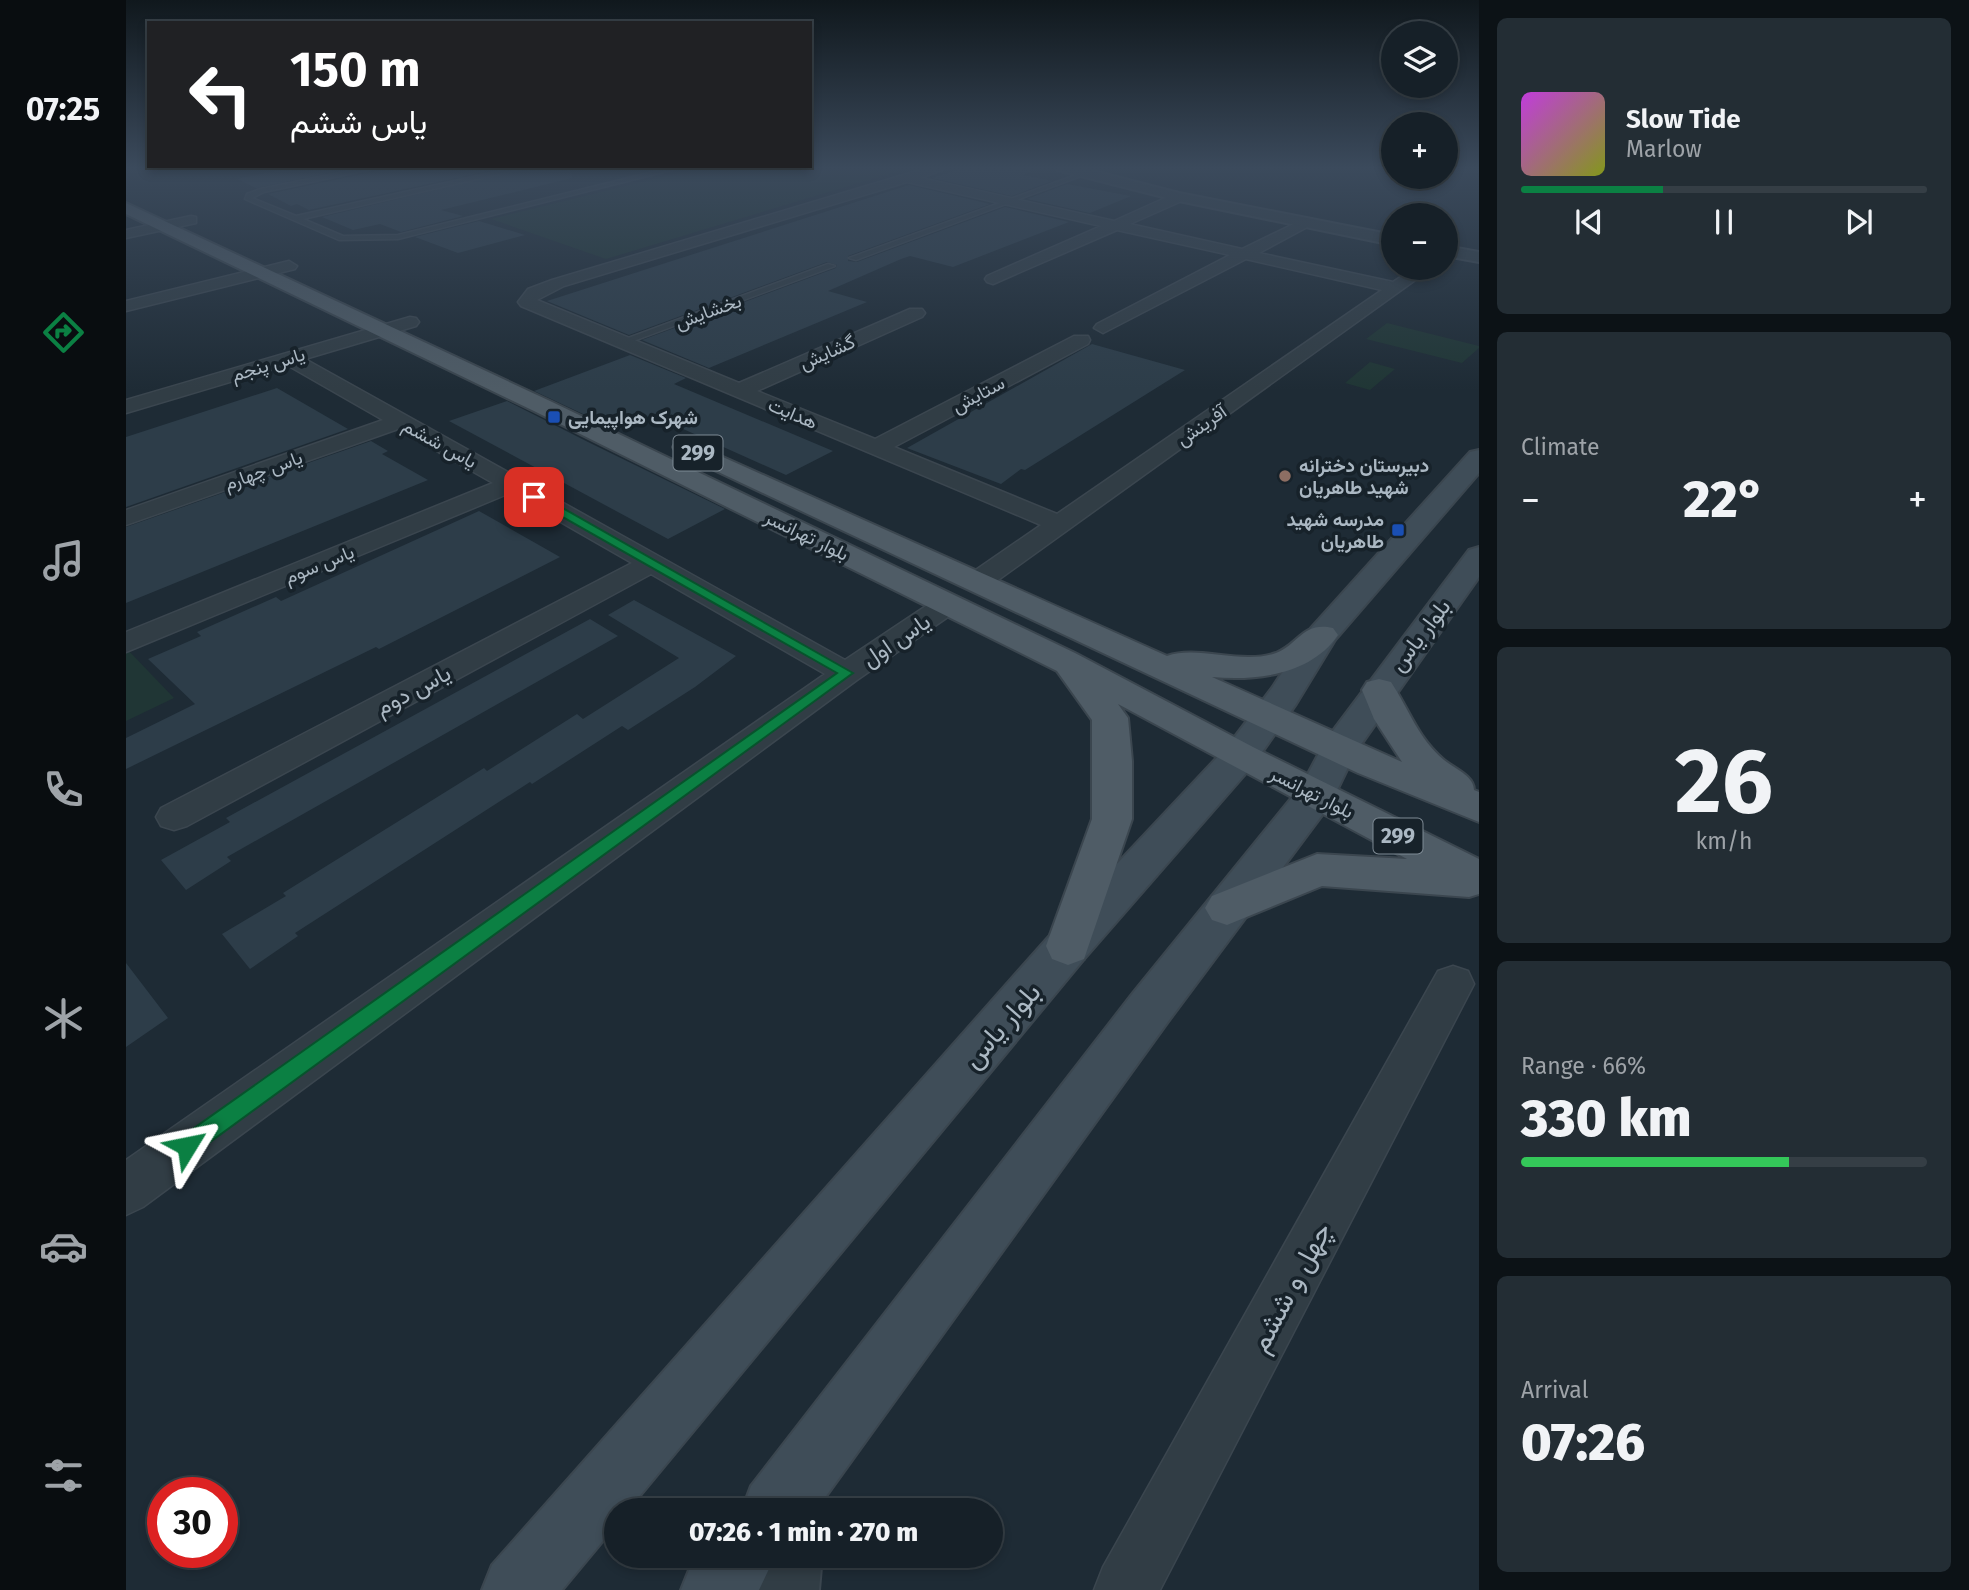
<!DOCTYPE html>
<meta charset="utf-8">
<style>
:root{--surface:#162028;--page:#232d34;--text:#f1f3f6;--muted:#9ea3a8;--line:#353e45;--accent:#0b8043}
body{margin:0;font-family:"Fira Sans",Vazirmatn,sans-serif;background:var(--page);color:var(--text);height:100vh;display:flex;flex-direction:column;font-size:26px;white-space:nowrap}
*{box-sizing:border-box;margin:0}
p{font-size:23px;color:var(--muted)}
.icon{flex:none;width:38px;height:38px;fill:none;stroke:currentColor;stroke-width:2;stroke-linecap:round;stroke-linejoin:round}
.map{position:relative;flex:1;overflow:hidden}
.sheet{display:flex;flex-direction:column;gap:18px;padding:18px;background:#0c1216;width:490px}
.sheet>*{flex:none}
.top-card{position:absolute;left:21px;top:21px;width:665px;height:147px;border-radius:0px;box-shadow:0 4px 10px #0003,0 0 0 2px var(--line);background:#202124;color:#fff;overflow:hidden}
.buttons{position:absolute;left:1255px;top:21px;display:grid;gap:14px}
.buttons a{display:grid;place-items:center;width:77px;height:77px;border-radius:50%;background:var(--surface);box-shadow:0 4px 10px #0003,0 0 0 2px var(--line);font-size:35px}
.speed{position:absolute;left:21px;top:1477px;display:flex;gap:14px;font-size:35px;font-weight:700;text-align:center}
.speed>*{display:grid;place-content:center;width:91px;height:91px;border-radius:50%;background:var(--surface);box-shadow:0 4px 10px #0003,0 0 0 2px var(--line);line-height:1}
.speed .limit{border:10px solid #d22;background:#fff;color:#111}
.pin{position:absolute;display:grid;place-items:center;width:60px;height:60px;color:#fff;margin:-30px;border-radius:14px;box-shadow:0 4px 10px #0006}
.me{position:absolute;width:77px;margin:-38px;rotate:55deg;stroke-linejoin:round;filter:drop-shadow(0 0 5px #0008)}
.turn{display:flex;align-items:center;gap:24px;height:147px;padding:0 28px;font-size:32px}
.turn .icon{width:91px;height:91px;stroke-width:2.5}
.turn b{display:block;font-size:49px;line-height:60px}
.big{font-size:52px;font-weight:800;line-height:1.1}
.sheet .card{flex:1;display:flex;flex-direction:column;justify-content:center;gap:10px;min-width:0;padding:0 24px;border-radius:10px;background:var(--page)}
.sheet .dial{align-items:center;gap:0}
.dial b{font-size:91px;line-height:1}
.song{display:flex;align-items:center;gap:21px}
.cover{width:84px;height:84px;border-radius:10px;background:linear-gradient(135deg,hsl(290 70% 55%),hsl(70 70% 35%))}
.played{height:7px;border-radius:4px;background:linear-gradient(90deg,var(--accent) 35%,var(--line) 35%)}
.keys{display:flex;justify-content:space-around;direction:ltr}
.heat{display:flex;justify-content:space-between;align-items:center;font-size:38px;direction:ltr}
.charge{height:10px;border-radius:5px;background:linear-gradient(90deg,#34c759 66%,var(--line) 0)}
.trip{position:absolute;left:478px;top:1498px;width:399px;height:70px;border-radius:35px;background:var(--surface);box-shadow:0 4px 10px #0003,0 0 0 2px var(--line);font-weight:800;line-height:70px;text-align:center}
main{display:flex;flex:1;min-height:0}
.dock{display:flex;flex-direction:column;width:126px;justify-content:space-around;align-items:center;background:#090d10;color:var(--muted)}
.dock .icon{width:49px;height:49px}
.dock .on{color:var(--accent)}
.dock b{font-size:32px;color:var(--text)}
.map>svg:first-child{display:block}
</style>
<main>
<nav class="dock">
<b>07:25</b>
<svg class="icon on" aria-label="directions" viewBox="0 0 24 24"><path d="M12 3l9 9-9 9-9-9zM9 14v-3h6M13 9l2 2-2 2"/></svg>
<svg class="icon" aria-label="music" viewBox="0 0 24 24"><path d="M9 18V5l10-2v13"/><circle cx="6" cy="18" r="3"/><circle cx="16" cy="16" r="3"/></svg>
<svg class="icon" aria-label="phone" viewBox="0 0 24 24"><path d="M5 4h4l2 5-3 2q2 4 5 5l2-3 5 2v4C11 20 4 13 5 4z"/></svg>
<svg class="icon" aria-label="climate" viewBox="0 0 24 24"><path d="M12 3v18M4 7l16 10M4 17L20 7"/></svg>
<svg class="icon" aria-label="car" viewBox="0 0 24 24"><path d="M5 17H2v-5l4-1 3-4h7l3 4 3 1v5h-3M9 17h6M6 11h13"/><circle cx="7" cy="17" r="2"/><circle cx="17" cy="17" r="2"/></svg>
<svg class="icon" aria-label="filters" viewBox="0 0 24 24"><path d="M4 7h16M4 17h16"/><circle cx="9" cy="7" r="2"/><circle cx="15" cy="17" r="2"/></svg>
</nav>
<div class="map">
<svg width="1353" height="1590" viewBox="0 0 1353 1590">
<rect width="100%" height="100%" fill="#1e2b35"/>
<path fill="#203635" d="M577,167H786L480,259L365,219Z
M1261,323L1353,346V348L1336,363L1240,339Z
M1244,362L1269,369L1244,390L1219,383Z
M0,648L48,698L0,721Z"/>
<path fill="#2d3d49" d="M169,167H230L130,188L111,179Z
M258,167H380L183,210L171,204L165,206L142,194L256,170Z
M406,167H445L446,178L315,210L337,216L275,232L254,224L227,230L196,217Z
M841,167H915L897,175L926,181L886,196L806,178Z
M941,184L1005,196L964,213L901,199Z
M783,185L864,204L722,256V261L731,262L879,207L943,222L827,267L784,256L775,259L702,291L741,302L583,368L516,340L710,268L711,265L701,262L503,335L421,301Z
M353,221L399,235L332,253L289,237Z
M966,344L1059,370L899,470L895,469L875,484L781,448Z
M504,355L560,378L548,384L707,451L660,475L526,415L491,430L408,391Z
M151,388L222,429L0,507V437Z
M381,401L462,442L599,509L542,539L323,421Z
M245,441L262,451L256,454L302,480L0,603V527Z
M353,511L434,557L253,649L250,647L0,769V738L69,704L22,659L75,636L71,632L150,597L155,601Z
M508,600L610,656L569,687L502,730L496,726L406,784L404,782L169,933L172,936L124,969L96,934L160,896L157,893L358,768L361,771L451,714L457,719L553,658L482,615Z
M464,619L492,636L101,857L105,861L60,890L35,860L104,822L100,818Z
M0,963L42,1018L0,1047Z"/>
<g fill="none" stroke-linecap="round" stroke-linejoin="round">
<defs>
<path id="service" d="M243,167H255L138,192L126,198L170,216L392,167H403L177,219L217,236L272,235L547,167H557L272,239L213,240L119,199L121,194L134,189Z
M958,172L963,173L730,260L723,258Z
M702,264L709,266L502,343L494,341Z"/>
<path id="minor" d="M804,167H823L795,178L988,221L1048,194H1058V200L1004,224L1116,249L1180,218L1185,219V225L1133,253L1267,282L1288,268H1306L861,588L851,590L841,588L837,582L841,576L915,525L395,306L392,302L402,289L426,280ZM781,182L975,226L861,276L859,279L861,282L867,284L991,230L1104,255L971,324L968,328L977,333L1120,259L1256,290L931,514L768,447L962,344L964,340L962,336H948L749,439L631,391L796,317L799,313L796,309H784L613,383L411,300L438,286Z
M65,216L70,217V223L0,238V230Z
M163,261L171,266L169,269L0,311V301Z
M284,317L290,318L293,322L290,326L179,359L719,660L812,598L822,596L832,598L836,604L832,610L731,680L17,1207L0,1215V1160L699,674L525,574L61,826L48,830L35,826L30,817L35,808L506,563L384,493L0,652V632L367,483L272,429L0,525V510L257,420L161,365L0,413V400Z
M1327,966L1342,971L1348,984L1034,1590H968L977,1567L1312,971Z"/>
<path id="tertiary" d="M929,167H952L1053,193L1267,235V245L1053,201L931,170Z
M1320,246L1353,252V262L1320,256Z
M628,1556H696L693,1590H623Z"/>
<path id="secondary" d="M1353,450V473L1209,640L1170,704L1127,765L958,959L502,1510H490V1525L436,1590H356L366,1565L926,933L1101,747L1146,688L1185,628L1344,452Z
M1353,547V577L1229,753L1205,803L1041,1023L690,1510H616L625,1486L1007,993L1176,785L1200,740L1343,550Z
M572,1556H649L633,1590H555L565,1565Z"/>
<path id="primary" d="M0,203L424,401L949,653L1127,747L1353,859V894L1343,897L1196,886L1101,925L1086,920L1079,908L1086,896L1191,854L1281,859L992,704L1002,718L1006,761V819L958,959L942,965L926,959L920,946L966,819V720L931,671L408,411L0,214Z
M559,440L1041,656C1072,645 1115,665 1150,653C1173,644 1177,621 1207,628L1212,635C1185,675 1130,681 1086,677L1276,762L1248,719L1236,690L1241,682L1253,679L1265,682C1284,711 1291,737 1318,760C1329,769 1348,776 1348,790L1353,792V822L1232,773L550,452L547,447L550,442Z"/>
</defs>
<use href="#service" stroke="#3b464f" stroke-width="3"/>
<use href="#minor" stroke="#3b464f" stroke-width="3"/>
<use href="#tertiary" stroke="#3b464f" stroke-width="4"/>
<use href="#secondary" stroke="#3b464f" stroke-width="4"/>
<use href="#primary" stroke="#3b464f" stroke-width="4"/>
<use href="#service" fill="#313d45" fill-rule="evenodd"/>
<use href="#minor" fill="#313d45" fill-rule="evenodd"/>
<use href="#tertiary" fill="#313d45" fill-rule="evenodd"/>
<use href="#secondary" fill="#3f4d58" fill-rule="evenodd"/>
<use href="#primary" fill="#4f5c66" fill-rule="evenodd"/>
</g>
<linearGradient id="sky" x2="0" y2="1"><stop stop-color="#10181d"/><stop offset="0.43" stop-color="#3b4a5c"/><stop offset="1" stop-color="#3b4a5c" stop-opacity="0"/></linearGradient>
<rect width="1353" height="390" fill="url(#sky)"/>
<path fill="#0b8043" stroke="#07532c" stroke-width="2" d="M405,494H412L727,673L69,1153L61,1156L54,1153L50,1146L54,1138L711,673L405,499Z"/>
<g fill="#1a4fb4" stroke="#17222a" stroke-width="2.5">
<rect x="421" y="410" width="14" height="14" rx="3.5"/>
<rect x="1265" y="523" width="14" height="14" rx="3.5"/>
</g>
<circle fill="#8d6e63" stroke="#17222a" stroke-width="2.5" cx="1159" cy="476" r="7"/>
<g text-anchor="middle" stroke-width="7" stroke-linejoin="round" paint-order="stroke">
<g font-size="19" fill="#abb8c3" stroke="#17222a">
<text transform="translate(582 311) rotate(-20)" y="7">بخشایش</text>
<text transform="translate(701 352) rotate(-24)" y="7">گشایش</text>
<text transform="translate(142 364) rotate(-17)" y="7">یاس پنجم</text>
<text transform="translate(852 394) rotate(-28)" y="7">ستایش</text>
<text transform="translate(667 413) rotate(23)" y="7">هدایت</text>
<text transform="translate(1075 425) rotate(-35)" y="7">آفرینش</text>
<text transform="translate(314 443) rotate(29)" y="7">یاس ششم</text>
<text transform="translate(137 470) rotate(-20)" y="7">یاس چهارم</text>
<text transform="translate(681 535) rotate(26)" y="7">بلوار تهرانسر</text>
<text transform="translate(193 564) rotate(-22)" y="7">یاس سوم</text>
<text transform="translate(1186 792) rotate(27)" y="7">بلوار تهرانسر</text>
</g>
<g font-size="19" font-weight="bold" fill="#abb8c3" stroke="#17222a" text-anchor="start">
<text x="442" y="424">شهرک هواپیمایی</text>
<text x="1173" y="472">دبیرستان دخترانه<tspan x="1173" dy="22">شهید طاهریان</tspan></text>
<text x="1258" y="526" text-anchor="end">مدرسه شهید<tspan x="1258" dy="22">طاهریان</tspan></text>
</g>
<g fill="#17222a" stroke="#7f8b95" stroke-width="2">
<rect x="547.5" y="435.5" width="49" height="35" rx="5"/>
<rect x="1247.5" y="818.5" width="49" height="35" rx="5"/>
</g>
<g font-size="21" font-weight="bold" fill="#abb8c3">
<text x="572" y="460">299</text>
<text x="1272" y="843">299</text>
</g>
<g font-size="23" fill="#abb8c3" stroke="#17222a">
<text transform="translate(1294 635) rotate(-53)" y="8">بلوار یاس</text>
<text transform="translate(770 640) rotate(-34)" y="8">یاس اول</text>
<text transform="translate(287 690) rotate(-28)" y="8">یاس دوم</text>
</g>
<g font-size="28" fill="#abb8c3" stroke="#17222a">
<text transform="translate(875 1025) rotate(-49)" y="10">بلوار یاس</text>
<text transform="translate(1164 1287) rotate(-62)" y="10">چهل و ششم</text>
</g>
</g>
</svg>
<div class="buttons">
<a><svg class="icon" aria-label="layers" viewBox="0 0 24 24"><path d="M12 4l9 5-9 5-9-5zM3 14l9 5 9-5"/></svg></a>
<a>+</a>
<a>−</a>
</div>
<div class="speed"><div class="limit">30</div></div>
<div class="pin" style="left:408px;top:497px;background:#d93025"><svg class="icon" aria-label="arrive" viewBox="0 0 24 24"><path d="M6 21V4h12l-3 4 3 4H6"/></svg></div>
<svg class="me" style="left:61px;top:1146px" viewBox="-20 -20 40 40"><path d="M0-17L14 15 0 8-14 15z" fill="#0b8043" stroke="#fff" stroke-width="4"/></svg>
<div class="trip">07:26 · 1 min · 270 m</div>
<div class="top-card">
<div class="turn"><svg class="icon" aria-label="left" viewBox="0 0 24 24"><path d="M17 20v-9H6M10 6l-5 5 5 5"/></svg><div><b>150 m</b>یاس ششم</div></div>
</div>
</div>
<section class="sheet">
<div class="card">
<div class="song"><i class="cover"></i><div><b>Slow Tide</b><p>Marlow</p></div></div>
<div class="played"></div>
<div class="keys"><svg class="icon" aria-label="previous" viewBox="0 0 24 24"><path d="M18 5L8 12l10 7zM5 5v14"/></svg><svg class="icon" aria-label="pause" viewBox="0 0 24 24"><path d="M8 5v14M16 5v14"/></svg><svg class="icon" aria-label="next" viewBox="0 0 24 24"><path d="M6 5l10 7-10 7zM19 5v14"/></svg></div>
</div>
<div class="card"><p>Climate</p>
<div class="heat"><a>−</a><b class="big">22°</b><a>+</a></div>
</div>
<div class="card dial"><b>26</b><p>km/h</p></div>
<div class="card"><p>Range · 66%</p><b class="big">330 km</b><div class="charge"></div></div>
<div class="card"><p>Arrival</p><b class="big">07:26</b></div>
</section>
</main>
